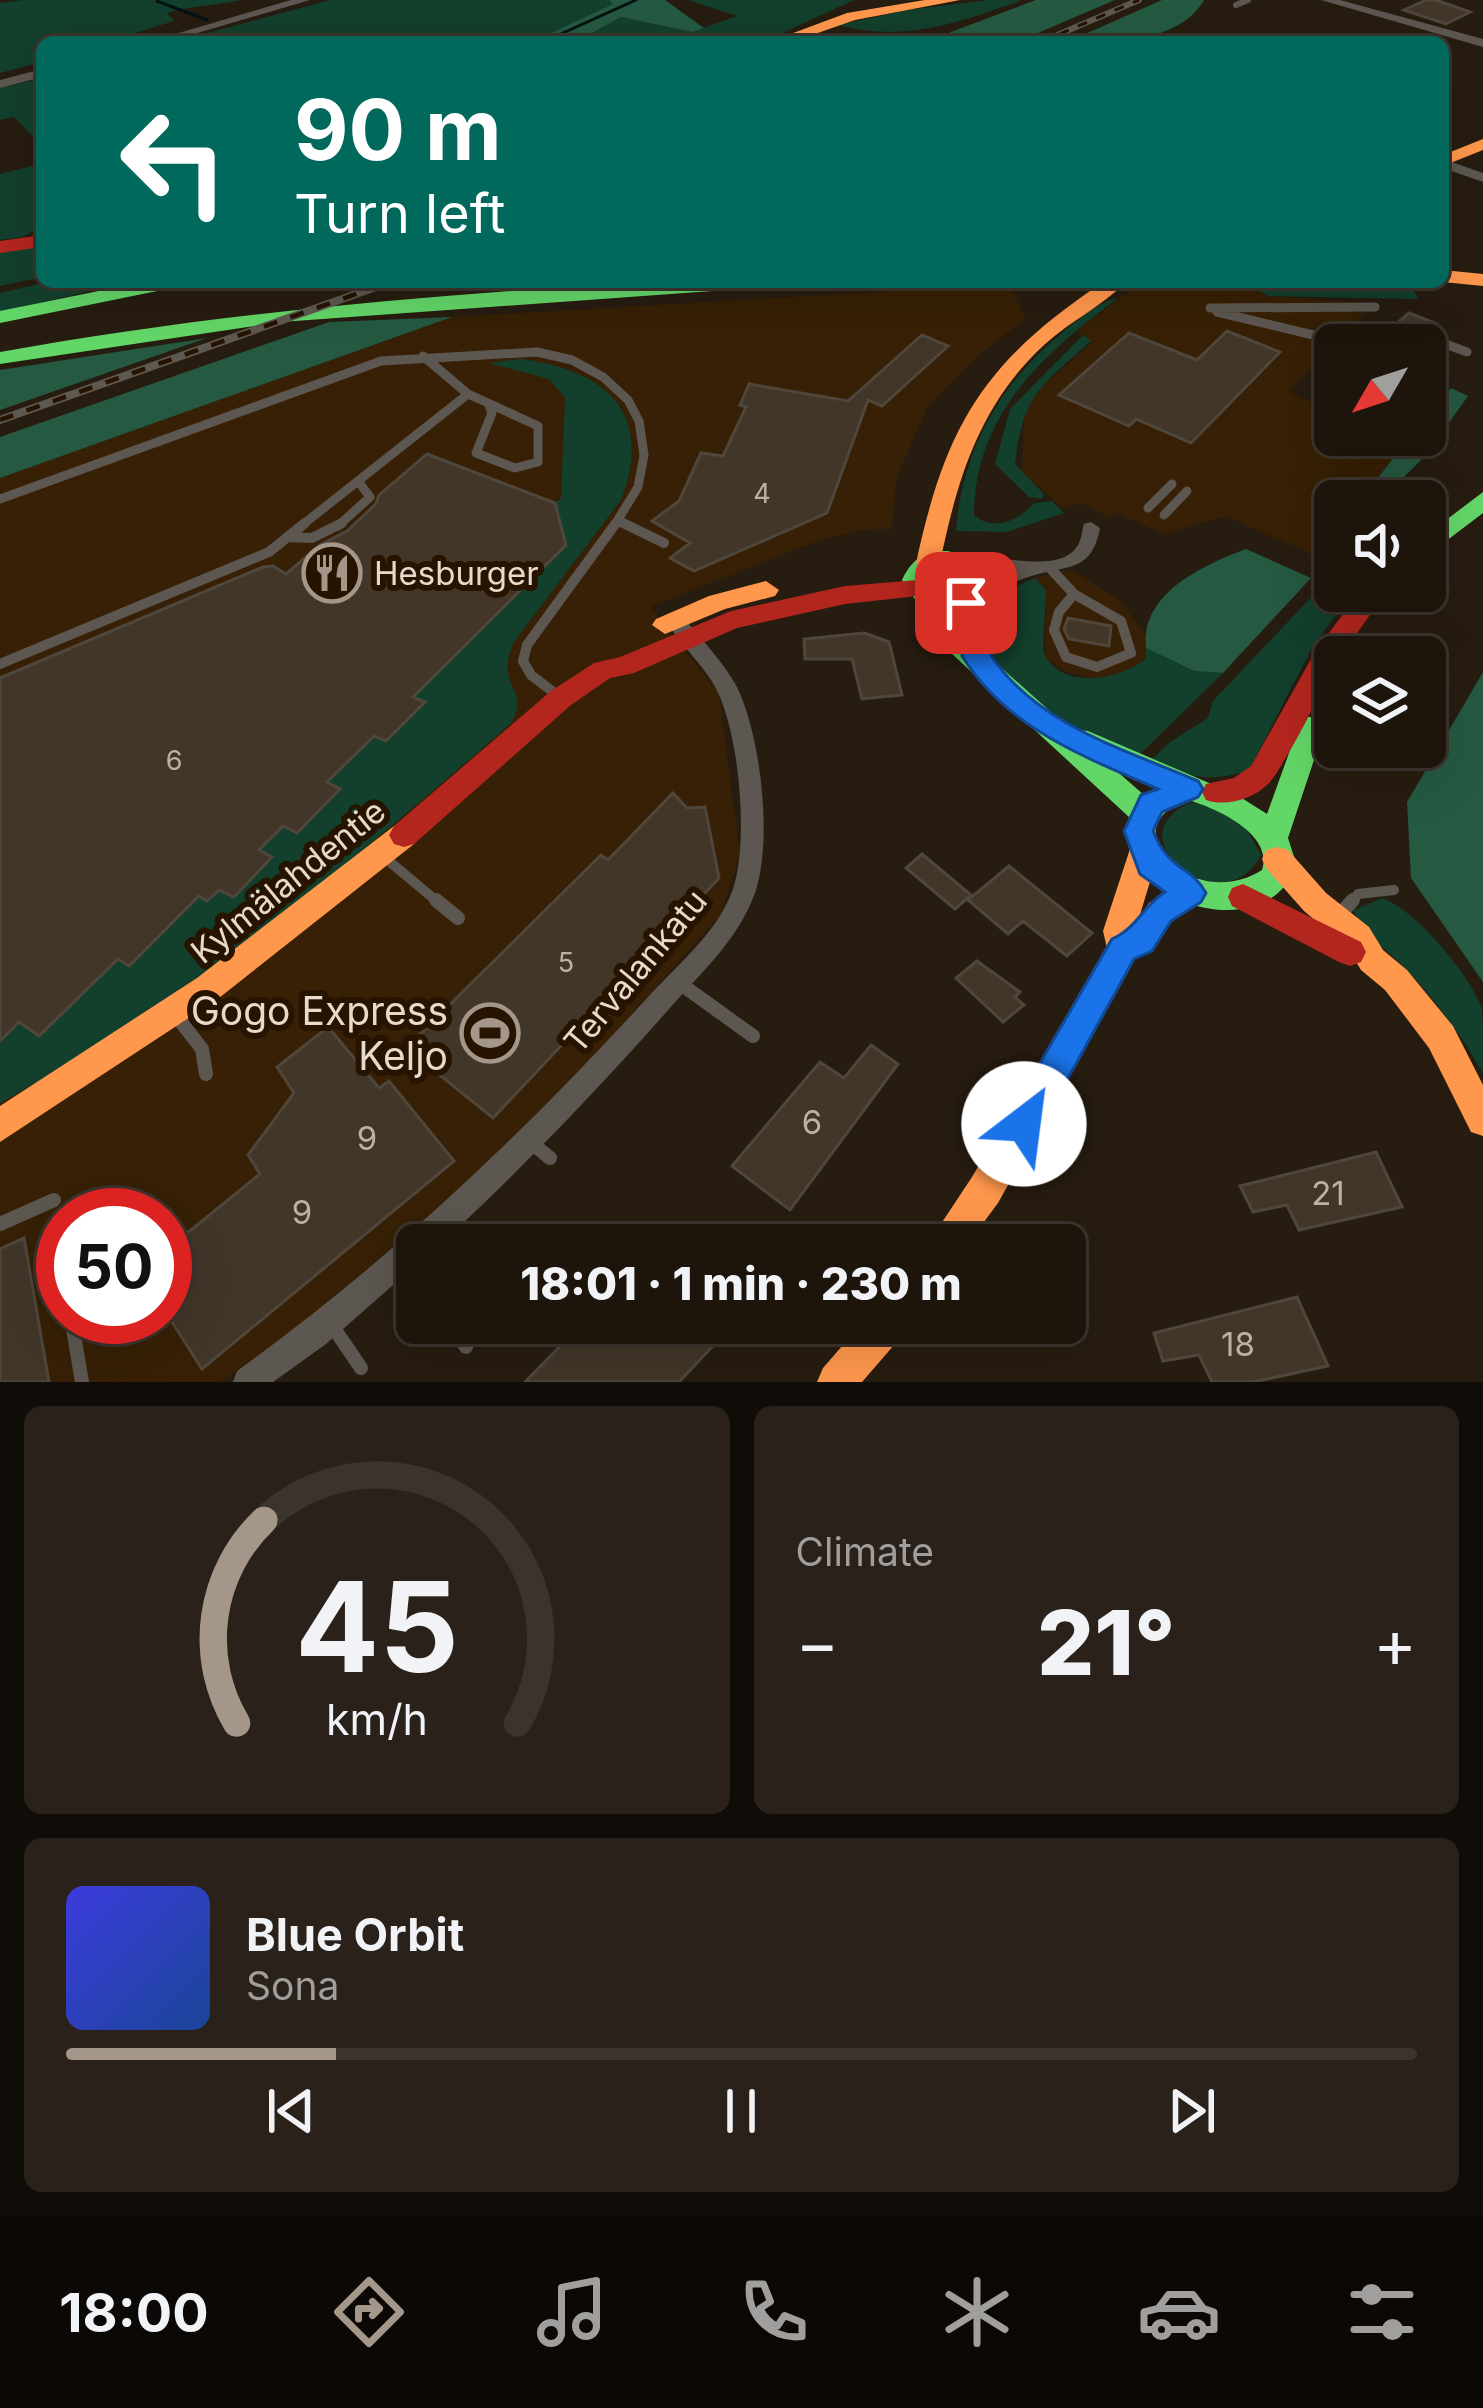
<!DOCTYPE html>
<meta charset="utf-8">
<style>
:root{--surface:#1d150c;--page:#2a221a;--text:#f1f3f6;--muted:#a09f9d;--line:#3b342d;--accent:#a4978a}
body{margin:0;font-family:Inter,sans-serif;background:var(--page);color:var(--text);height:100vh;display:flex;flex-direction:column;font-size:45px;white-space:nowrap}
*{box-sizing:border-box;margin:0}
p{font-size:39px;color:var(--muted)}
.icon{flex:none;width:66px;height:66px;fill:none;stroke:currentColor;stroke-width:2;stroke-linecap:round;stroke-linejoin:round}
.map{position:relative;height:1382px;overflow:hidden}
.side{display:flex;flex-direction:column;gap:24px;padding:24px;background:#100c07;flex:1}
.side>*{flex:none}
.top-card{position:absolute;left:36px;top:36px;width:1413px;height:252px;border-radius:18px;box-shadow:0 12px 48px #0002,0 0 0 3px var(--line);background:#00695c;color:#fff;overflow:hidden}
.needle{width:78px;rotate:231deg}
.tools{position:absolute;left:1314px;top:324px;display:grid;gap:24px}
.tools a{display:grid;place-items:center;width:132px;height:132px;border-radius:18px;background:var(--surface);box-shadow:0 12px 48px #0002,0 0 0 3px var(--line);font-size:60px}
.speed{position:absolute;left:36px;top:1188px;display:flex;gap:24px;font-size:60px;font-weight:700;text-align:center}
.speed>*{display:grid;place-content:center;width:156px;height:156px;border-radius:50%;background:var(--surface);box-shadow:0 12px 48px #0002,0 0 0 3px var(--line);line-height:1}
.speed .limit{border:18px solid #d22;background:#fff;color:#111}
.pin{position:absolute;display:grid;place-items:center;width:102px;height:102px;color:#fff;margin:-51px;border-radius:24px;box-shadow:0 6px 18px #0006}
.me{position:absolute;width:132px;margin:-66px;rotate:30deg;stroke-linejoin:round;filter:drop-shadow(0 0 9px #0008)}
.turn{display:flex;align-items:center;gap:42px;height:252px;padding:0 60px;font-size:54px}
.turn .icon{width:156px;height:156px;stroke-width:2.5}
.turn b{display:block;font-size:84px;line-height:102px}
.big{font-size:90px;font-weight:800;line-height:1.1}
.side .widget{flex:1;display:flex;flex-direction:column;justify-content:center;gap:18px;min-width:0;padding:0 42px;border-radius:18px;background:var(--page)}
.side .dial{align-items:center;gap:0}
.dial svg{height:312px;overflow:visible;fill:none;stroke:var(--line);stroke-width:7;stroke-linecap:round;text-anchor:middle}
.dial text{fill:var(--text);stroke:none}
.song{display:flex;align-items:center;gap:36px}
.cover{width:144px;height:144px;border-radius:18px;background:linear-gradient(135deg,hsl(240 70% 55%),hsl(220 70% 35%))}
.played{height:12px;border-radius:6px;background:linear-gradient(90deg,var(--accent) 20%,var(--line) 20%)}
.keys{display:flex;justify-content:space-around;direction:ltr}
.heat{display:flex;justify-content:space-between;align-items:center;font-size:66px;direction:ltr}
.side .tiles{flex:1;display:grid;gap:24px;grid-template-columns:1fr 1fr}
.widget:last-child{grid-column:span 2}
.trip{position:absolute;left:396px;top:1224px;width:690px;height:120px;border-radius:18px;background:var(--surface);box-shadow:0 12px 48px #0002,0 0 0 3px var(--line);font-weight:800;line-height:120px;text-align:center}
.dock{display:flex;height:192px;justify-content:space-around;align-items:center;background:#0c0805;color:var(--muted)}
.dock .icon{width:84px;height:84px}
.dock .selected{color:var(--accent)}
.dock b{font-size:54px;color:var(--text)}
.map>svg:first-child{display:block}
</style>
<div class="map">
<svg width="1483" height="1382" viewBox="0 0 1483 1382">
<rect width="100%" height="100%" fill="#271c10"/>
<path fill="#372005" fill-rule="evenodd" d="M1010,284L1026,319L977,356L927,408L896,479L892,529H868L820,540L650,607L719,693L740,854L721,914L575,1078L458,1191L308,1319L220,1382H0V478L452,317ZM63,1215H165V1317H63Z
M1135,287H1250L1269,296L1372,304L1289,392L1335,414V435H1380L1402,445L1360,501H1335V531L1313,555L1226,516L1163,534L1115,512L1109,517L1081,503L1064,509L1022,472L1024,413L1042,386L1092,343L1077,330Z
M1071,570L1121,601L1145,634L1146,657L1133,669L1111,678L1088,677L1067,672L1045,658L1046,590L1035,578Z"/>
<path fill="#133f2d" d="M23,0H241C219,5 184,7 167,13L174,21L106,42H42V62L0,73V3Z
M330,0H609L614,4L532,42H174Z
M688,0H854L763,42H575L621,17L692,32L737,16Z
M989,0H1022C961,22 904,43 838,25L907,10Z
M42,78V146L14,117L0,120V88Z
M32,166H42V227L22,237L0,240V174Z
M42,246V277L0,286V252Z
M47,282H129L0,312V293Z
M1325,282H1410L1418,299L1269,296L1250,287H1367Z
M1118,298C1043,355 975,413 974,515C993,532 1019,521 1034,503L1052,501L1064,513L1007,532L956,531C963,448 999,385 1063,332C1079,319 1098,302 1118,298Z
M1083,335L1091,341C1041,386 1023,394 1015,464L1044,494L1042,499L1029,497L995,464L1010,409Z
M521,359C605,370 655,412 621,500L514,642C493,689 532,687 511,723C350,864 188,1000 0,1103V1041L19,1022L39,1036L118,959L129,965L199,896L208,901L219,890L234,896L271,858L259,850L283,826L298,833L339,789L327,782L374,736L387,741L425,703L413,697L566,545L555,503L561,498L565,398L549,379L488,363Z
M1335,572V591H1354L1313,646L1249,770C1210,783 1188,778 1152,759L1170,742L1208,718L1213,701Z
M1035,578L1046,590L1043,651C1059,691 1120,681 1146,658V648L1194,671L1223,673L1134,760C1071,729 1008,695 977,629C984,601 1009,588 1035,578Z
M1190,803C1236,806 1241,817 1261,855C1225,927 1110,838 1190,803Z
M1382,898C1416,910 1469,974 1482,1008C1483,1026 1483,1055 1483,1074C1461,1033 1435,1000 1404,967C1386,948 1362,935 1354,910Z"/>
<path fill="#255942" d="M609,0H665L704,28L692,32L621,17L575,42H532L613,4Z
M1036,0H1115L1017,42H939L951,32Z
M1162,0H1204C1179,44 1111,42 1067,42Z
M452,317L0,478V437L329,322Z
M207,338L0,410V370Z
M1451,388L1468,396L1426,455L1380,501H1360L1411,435H1425V419Z
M1246,549L1311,578L1223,673L1194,671L1146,648C1140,593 1204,565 1246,549Z
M1483,672V982L1411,878L1407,802Z"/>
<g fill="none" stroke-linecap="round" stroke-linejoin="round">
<path stroke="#041213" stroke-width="3" d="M157,1L207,20
M543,42L636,0"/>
</g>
<path fill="#413628" stroke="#4f463c" stroke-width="3" d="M1426,0H1436L1470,12L1446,24L1404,10Z
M1409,313L1437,324L1441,333L1424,330L1420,338L1424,345H1407L1383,335Z
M1227,331L1280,352L1191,443L1136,419L1129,426L1059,395L1129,333L1197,360Z
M922,335L948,346L882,406L868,400L827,513L694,571L670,558L690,543L652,521L679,501L701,453L723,456L746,407L740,405L749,384L848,401Z
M427,454L555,503L566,545L413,697L425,702L386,741L374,736L327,782L340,789L297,833L283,826L259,850L272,857L234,897L219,890L207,901L199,896L129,966L118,959L39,1036L19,1022L0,1041V678L263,567L273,566L286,574L320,545L347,531L376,504L379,495Z
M1068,618L1111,626L1109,646L1069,639L1064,629Z
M864,633L889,642L902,695L862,699L852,659H805L804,639Z
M673,793L687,808L705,807L719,878L493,1118L406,1048L601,855L608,860Z
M922,854L971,895L955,909L906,868Z
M1009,866L1092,933L1067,956L1023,921L1008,934L968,900Z
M977,961L1020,992L1015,997L1024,1005L1003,1022L956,978Z
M328,1027L379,1088L389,1081L454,1161L202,1369L165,1311V1251L260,1174L248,1155L294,1093L277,1067Z
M871,1045L898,1064L790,1210L732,1166L820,1062L844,1078Z
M1376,1152L1402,1207L1299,1230L1287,1205L1253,1212L1240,1186Z
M24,1238L49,1382H0V1249Z
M1297,1297L1328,1366L1253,1382H1212L1199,1355L1163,1361L1154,1333Z
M618,1323H724L709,1339L714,1345L679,1382H525L582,1324L598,1342Z"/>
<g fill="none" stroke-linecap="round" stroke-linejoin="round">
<path stroke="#5d5751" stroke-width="6" d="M1236,5L1248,0"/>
<path stroke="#5d5751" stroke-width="9" d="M1210,308L1375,307
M1217,312L1313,335
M1429,338L1467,352
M423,356L468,394L488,403
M488,403L538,426V462L515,468L476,453L492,413Z
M0,499L381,361L537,352L572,360L603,377L628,400L639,421L644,455L638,487L614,526
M1148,508L1172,484
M1164,515L1187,491
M618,521L629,526
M301,526L468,394
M338,526L370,497L358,481"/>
<path stroke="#5d5751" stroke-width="10" d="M623,523L664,543
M288,537L312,538L342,523
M1048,566L1074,594
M1074,594L1121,621L1131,653L1097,667L1066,657L1054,630L1059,612Z
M0,664L269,552L305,523
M561,698L531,675L523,661L527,645L616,523
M384,857L439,903
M1350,903L1358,894L1394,890"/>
<path stroke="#5d5751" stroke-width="14" d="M436,900L458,918
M1337,918L1353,900
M678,982L753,1036
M178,1018L202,1049L206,1074
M529,1141L550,1158
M0,1224L54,1200
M71,1317L82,1382
M450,1323L466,1347
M331,1324L361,1368"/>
<path fill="#5d5751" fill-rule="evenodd" d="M291,0H310L167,42H148Z
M1321,0H1340L1483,39V47Z
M42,69V77L0,88V80Z
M1443,159L1483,173V182L1443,168Z
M1091,522L1100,528C1092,571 1070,565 1035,575C1019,579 1004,588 989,594L982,596L972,589L975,584L1002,573L967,571L957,564C982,544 1060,582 1079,543C1082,537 1082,530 1084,524Z
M680,620L687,622C705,643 724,663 737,687C761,736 773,842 755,893C738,940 701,973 669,1009C602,1085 533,1157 460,1226L438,1245H417V1264L326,1344L273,1382H233L237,1371C388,1262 523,1134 648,997C679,963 723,928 735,882C748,834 739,728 714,685C702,664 683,647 670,627Z"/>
<path fill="#63d668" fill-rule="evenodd" d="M143,282H182L172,288L0,323V311Z
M647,282H764L754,288L281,322L0,364V352C214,313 430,295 647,282Z
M1483,492V513L1425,557V536Z
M948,551L976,559L995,579L989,599L969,611L953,612L968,638L1071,730L1088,731L1237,795L1267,814L1302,717H1322L1326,724L1288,838L1296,863C1292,870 1289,882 1283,888C1235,941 1109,891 1129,817L950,652L902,580C912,559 924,551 948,551ZM941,568L953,569L969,580L968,589L957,595L935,591L928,580L931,572ZM1112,767L1157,788L1144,795ZM1188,800C1216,808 1274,834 1262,870C1193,914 1108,827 1188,800Z"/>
<path fill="#ff974d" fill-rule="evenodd" d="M925,0H960L855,20L792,42H769L847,13Z
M1483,139V150L1443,166V155Z
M1443,270L1483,274V286L1443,282Z
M1103,282H1126C1102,306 1069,322 1044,345C979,405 957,480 940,563L937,569H919L916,563C946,424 984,362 1103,282Z
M766,581L779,590L775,596L725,609L665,634L652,625L656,619L709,596Z
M404,823L414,826L419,835L414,844L219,998L0,1142V1106L197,978L394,826Z
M1144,840L1155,843L1159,852L1139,918L1149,903L1190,880L1201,884L1205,893L1201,902L1171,921L1151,952L1134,959L998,1203L967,1245H927L972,1177L1107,948L1103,931L1129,852L1133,843Z
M1277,847L1288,850L1326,893L1369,927L1383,950L1407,970L1453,1026L1483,1085V1136L1471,1132L1429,1048L1385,990L1361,970L1347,947L1304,911L1266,868L1262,859L1266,850Z
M862,1323H906L901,1337L862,1382H817L823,1368Z"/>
<path fill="#b3261e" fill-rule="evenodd" d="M42,235V247L0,253V241Z
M918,580L931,589L927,595L845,604L737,628L634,673L610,678L571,705L414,844L404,847L394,844L389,835L394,826L551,691L594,663L620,657L731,611L845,586Z
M1360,591H1387L1340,657H1335C1332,675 1282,771 1268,784C1253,799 1226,807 1206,800L1202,792L1206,784L1234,778L1251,766L1315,652Z
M1243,884L1361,942L1366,952L1361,962L1350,966L1339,962L1232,906L1228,897L1232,888Z"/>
<defs>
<path id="rail-far1" d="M1041,42L1139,0"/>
<path id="rail" d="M0,420L390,282"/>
</defs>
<use href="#rail-far1" stroke="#5e5850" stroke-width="6"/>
<use href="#rail" stroke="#5e5850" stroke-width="8"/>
<use href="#rail-far1" stroke="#261300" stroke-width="3" stroke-dasharray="10" stroke-linecap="butt"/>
<use href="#rail" stroke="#261300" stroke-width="4.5" stroke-dasharray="14" stroke-linecap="butt"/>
</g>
<path fill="#1a73e8" stroke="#114b97" stroke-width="3" d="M966,594L979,603C983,618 985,646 992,657C1039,726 1126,750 1198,781L1203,789L1198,797L1162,812L1153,831C1169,872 1191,865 1206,893L1201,902L1171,921L1152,951L1134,959L1036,1136L1024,1141L1011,1136L1006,1124L1011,1113L1112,939C1136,929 1143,906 1165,892L1140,874L1124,831L1141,795L1158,789C1083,756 1008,729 962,656L963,642L953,603Z"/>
<defs>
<symbol id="restaurant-ring" viewBox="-11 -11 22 22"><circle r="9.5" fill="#261300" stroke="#a4978a" stroke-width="1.5"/><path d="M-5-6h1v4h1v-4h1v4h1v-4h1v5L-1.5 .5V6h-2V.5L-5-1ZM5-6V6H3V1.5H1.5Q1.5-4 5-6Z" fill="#a4978a"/></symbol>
<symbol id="stadium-ring" viewBox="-11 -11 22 22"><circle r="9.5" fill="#261300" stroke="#a4978a" stroke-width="1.5"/><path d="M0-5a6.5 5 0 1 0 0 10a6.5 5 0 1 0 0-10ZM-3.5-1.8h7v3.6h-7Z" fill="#a4978a"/></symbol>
</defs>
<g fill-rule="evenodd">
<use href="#restaurant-ring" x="299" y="540" width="66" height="66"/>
<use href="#stadium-ring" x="457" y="1000" width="66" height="66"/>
</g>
<g text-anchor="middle" stroke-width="12" stroke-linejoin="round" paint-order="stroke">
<g font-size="27" fill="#beb0a3">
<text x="762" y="503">4</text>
<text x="174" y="770">6</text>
<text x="566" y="972">5</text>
</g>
<g font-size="33" fill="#e7d9cc" stroke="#261300" text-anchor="start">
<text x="374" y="585">Hesburger</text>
</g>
<g font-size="33" fill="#e7d9cc" stroke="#261300">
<text transform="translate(288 881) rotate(-39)" y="12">Kylmälahdentie</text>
<text transform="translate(635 971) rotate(-50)" y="12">Tervalankatu</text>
</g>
<g font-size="33" fill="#beb0a3">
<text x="812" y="1134">6</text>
<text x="367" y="1150">9</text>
<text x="1328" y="1205">21</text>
<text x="302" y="1224">9</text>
<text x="1238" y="1356">18</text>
</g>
<g font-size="39" fill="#e7d9cc" stroke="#261300" text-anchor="end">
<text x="448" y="1025">Gogo Express<tspan x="448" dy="45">Keljo</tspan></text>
</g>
</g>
</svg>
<div class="tools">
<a><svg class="needle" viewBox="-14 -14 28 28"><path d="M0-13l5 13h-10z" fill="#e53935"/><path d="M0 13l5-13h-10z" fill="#a09f9d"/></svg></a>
<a><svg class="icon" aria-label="sound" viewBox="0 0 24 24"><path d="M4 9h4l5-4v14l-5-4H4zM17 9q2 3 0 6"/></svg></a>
<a><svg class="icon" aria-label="layers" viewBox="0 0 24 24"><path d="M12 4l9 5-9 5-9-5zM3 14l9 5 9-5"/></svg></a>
</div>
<div class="speed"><div class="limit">50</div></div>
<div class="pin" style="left:966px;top:603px;background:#d93025"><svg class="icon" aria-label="arrive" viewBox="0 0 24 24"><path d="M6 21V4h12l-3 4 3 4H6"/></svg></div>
<svg class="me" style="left:1024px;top:1124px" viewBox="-20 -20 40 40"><circle r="19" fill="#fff"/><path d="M0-13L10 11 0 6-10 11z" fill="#1a73e8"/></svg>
<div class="trip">18:01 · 1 min · 230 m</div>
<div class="top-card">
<div class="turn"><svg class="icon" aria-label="left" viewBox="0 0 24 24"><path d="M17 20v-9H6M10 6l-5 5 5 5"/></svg><div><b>90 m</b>Turn left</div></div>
</div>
</div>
<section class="side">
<div class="tiles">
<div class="widget dial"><svg viewBox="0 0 100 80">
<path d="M14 69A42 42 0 1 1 86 69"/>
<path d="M14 69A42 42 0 0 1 21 17" stroke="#a4978a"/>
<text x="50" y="56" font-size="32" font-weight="700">45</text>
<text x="50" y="72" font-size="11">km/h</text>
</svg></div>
<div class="widget"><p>Climate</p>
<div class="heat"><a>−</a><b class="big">21°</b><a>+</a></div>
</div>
<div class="widget">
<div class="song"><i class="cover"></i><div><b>Blue Orbit</b><p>Sona</p></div></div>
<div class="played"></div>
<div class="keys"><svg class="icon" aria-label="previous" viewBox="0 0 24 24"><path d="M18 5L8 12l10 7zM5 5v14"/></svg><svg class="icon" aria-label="pause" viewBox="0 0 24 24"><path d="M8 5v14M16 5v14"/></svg><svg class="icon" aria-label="next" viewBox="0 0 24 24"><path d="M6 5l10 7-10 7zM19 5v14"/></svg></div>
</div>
</div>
</section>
<nav class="dock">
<b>18:00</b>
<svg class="icon selected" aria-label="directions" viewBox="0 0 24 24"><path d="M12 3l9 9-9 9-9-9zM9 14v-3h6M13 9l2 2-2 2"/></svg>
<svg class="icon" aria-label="music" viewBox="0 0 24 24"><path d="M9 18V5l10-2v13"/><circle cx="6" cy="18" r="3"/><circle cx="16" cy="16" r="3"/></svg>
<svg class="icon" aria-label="phone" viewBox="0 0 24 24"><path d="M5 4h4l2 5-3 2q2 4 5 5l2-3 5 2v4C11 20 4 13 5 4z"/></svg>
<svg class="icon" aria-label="climate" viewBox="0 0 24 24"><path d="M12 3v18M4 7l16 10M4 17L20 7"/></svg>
<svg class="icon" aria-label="car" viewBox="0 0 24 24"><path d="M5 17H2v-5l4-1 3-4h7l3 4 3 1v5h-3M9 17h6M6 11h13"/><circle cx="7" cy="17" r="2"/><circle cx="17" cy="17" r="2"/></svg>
<svg class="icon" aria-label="filters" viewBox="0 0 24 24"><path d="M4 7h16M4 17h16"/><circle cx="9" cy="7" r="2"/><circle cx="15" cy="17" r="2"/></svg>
</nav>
